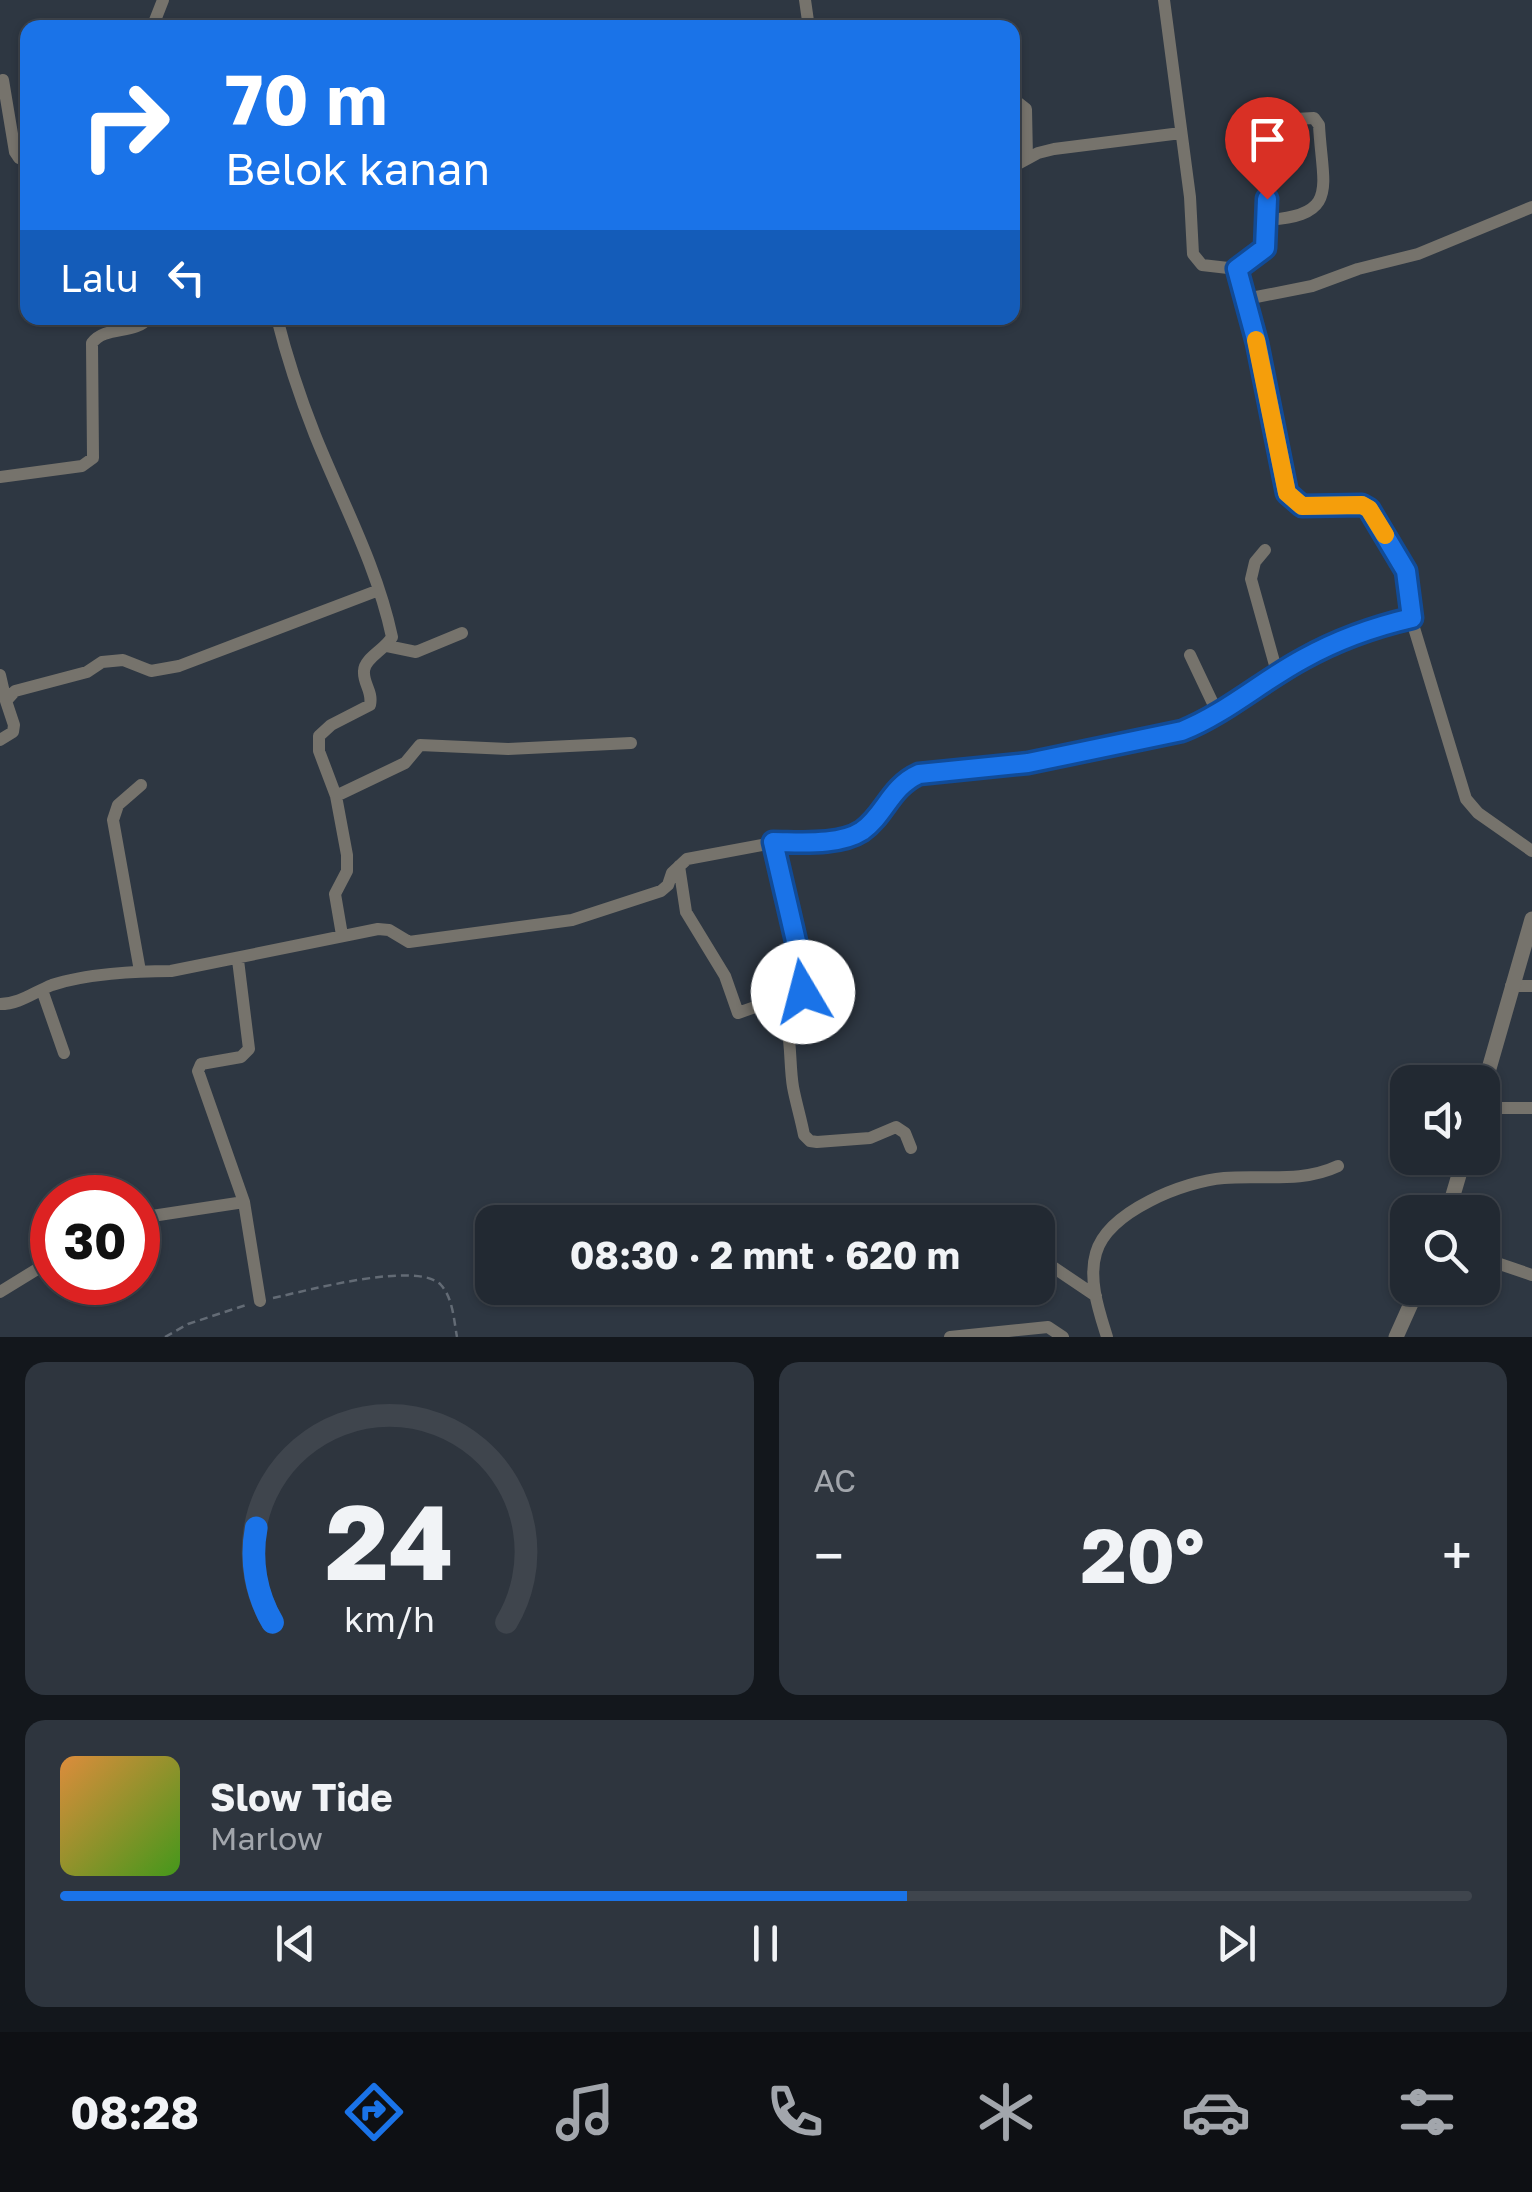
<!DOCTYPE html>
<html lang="id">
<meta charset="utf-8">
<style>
:root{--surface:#222932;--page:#2e353e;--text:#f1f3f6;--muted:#a2a6ac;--line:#3f454d;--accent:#1a73e8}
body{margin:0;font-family:"Golos Text",sans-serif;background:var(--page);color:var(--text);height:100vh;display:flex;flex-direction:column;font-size:38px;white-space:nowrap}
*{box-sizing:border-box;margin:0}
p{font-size:32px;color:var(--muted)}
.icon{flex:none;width:55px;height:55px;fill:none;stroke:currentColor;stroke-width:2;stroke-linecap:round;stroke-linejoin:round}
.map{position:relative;height:1337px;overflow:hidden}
.side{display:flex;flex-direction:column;gap:25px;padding:25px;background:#13171c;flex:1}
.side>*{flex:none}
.hud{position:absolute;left:20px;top:20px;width:1000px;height:305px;border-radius:20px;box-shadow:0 2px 8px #0004,0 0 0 2px var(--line);background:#1a73e8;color:#fff;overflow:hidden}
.tools{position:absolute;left:1390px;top:1065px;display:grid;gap:20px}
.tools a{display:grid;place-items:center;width:110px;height:110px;border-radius:20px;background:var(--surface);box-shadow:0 2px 8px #0004,0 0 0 2px var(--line);font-size:50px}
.speed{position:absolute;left:30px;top:1175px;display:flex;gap:20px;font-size:50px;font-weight:700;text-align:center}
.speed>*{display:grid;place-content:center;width:130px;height:130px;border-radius:50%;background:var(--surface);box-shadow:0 2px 8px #0004,0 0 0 2px var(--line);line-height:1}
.speed .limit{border:15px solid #d22;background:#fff;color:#111}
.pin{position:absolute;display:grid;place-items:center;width:85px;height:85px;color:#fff;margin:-102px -42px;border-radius:50% 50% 50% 0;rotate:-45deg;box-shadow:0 0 10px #0007}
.pin .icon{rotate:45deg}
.me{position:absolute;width:110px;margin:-55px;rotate:352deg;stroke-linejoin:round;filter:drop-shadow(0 0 8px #0008)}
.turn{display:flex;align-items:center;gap:35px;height:210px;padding:0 40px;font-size:45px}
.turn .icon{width:130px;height:130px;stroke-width:2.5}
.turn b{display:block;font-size:70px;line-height:85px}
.then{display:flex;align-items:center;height:95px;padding:0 40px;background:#0003;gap:20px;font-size:38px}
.big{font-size:75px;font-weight:700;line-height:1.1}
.side .widget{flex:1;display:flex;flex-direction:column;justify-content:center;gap:15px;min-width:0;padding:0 35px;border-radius:20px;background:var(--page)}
.side .dial{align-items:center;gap:0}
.dial svg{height:260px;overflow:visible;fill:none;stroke:var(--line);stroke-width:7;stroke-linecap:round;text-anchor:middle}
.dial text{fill:var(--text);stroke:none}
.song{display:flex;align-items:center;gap:30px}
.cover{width:120px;height:120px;border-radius:15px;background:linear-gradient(135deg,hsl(30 70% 55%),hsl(100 70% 35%))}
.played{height:10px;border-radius:5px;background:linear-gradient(90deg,var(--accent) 60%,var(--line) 60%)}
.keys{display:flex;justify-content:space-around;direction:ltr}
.heat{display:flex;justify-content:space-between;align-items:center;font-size:55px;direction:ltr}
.side .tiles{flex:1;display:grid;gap:25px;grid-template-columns:1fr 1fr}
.widget:last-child{grid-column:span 2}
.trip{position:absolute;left:475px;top:1205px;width:580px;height:100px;border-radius:20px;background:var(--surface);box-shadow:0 2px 8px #0004,0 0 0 2px var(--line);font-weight:700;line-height:100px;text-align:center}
.tabs{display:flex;height:160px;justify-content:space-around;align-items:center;background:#0e1014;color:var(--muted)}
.tabs .icon{width:70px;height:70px}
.tabs .active{color:var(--accent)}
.tabs b{font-size:45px;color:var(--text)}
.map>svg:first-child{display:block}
</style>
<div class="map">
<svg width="1532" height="1337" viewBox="0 0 1532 1337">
<rect width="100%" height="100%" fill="#2e3742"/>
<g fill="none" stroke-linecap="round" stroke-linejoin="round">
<path stroke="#636b75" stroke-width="2.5" stroke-dasharray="8 5" stroke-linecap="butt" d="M273,1298C306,1291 418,1260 441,1285C453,1298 454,1321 457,1337
M165,1337L188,1324L246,1305"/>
<path stroke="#76736c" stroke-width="12" d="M805,0L809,28
M1164,0L1190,197L1193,254L1202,265L1237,269L1257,343L1287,493L1293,502L1302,506L1361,505L1369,509L1406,571L1411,618
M152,28L163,0
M3,80L15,152L19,158L28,161
M1012,98L1026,109L1027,158
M1012,167L1038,153L1054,149L1181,133
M1237,269L1254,260L1265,248L1268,130L1276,120L1314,118L1319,125C1322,186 1341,216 1266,220
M1246,299L1312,286L1358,269L1418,254L1532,207
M277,318C287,358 300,397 315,435C342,502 377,566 392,637C386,649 364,658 364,671C363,684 373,691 370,705L331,725L319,736V751L336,796L347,855V871L335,894L342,935
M0,477L82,466L93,458L92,343C105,325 136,335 148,318
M1265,550L1255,562L1251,579L1278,676
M387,646L416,652L462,633
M1190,655L1217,712
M0,675L6,701
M0,740L13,732L14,725L6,701L15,691L87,672L102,662L123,660L151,671L179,666L379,590
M336,796L405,763L420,745L508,749L631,743
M773,843L805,983L803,992L779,1005
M679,866L686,912L725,976L738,1013L775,1000C794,1024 788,1057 793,1087C796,1103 801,1119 804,1135L810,1141L817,1142L870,1138L896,1127L905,1133L911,1148
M238,960L249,1049L241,1057L201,1064L198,1071L244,1202L260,1301
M140,971L113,820L118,805L141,785
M1511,986H1532
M42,990L64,1053
M0,1004C20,1004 34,992 52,985C85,974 136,971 171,971L378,929L389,930L409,942L572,920L661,891L668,885L672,873L687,859L773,843L832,840L861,831L898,789L919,775L1028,763L1183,731C1204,722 1222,708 1243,696C1298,664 1348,633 1411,618L1466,799L1478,813L1532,851
M1482,1108H1532
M138,1222L152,1216L244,1202
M1482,1258L1532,1275
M1047,1263L1096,1296
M0,1292L52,1260
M950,1337L1048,1327L1063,1337
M1107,1337C1099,1311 1088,1280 1096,1253C1108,1211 1185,1181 1224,1178C1263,1175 1302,1183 1338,1166"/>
<path stroke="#76736c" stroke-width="15" d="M1482,1093L1532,919
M1448,1212L1464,1158
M1396,1337L1418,1288"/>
</g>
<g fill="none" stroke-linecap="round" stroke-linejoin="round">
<defs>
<path id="route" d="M803,992L802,967L773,842C799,842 839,846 862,831C885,815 890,787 919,774L1028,763L1182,731C1225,714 1262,681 1303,659C1337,640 1373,627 1412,618L1406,571L1369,509L1362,505L1302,506L1287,493L1257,343L1237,269L1265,248L1267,199"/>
</defs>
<use href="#route" stroke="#114b97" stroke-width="25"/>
<use href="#route" stroke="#1a73e8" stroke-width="18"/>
<path stroke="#f59e0b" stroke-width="18" d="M1256,340L1287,493L1302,506L1362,505L1369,509L1385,535"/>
</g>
</svg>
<div class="tools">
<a><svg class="icon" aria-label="sound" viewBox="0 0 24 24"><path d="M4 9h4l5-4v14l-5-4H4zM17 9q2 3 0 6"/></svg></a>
<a><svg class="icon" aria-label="search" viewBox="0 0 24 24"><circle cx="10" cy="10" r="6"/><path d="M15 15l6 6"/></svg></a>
</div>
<div class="speed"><div class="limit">30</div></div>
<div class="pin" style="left:1267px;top:199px;background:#d93025"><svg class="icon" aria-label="arrive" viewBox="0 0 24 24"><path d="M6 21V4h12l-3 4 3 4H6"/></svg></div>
<svg class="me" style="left:803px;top:992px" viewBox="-20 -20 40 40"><circle r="19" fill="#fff"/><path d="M0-13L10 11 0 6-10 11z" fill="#1a73e8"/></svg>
<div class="trip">08:30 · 2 mnt · 620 m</div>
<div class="hud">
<div class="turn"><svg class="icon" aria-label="right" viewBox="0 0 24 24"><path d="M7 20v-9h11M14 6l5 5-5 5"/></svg><div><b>70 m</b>Belok kanan</div></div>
<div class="then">Lalu<svg class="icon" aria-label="left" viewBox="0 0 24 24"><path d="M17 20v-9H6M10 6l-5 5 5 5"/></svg></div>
</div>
</div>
<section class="side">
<div class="tiles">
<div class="widget dial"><svg viewBox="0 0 100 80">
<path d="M14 69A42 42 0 1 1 86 69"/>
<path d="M14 69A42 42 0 0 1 9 40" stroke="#1a73e8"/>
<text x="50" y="56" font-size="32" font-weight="700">24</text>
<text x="50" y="72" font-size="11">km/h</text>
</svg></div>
<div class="widget"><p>AC</p>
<div class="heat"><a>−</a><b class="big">20°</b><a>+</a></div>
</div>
<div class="widget">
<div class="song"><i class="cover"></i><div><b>Slow Tide</b><p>Marlow</p></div></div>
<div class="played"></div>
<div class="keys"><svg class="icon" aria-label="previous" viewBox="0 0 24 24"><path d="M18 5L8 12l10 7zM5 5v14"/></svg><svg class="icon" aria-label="pause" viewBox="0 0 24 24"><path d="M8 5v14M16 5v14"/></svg><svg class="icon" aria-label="next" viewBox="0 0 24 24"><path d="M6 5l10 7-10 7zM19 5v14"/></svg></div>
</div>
</div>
</section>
<nav class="tabs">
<b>08:28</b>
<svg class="icon active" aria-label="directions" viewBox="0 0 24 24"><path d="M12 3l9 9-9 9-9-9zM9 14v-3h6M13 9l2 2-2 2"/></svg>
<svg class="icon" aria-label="music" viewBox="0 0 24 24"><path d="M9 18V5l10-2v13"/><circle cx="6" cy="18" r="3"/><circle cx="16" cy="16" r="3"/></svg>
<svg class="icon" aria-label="phone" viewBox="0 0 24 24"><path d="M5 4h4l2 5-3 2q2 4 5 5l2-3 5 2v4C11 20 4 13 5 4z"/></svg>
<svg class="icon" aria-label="climate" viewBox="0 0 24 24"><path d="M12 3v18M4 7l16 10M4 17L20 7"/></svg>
<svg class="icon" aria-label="car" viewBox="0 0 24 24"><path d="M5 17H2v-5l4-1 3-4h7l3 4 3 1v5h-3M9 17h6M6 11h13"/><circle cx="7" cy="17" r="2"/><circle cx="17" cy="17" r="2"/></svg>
<svg class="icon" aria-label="filters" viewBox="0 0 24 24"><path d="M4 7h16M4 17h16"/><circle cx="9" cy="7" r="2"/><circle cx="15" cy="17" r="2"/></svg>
</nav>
